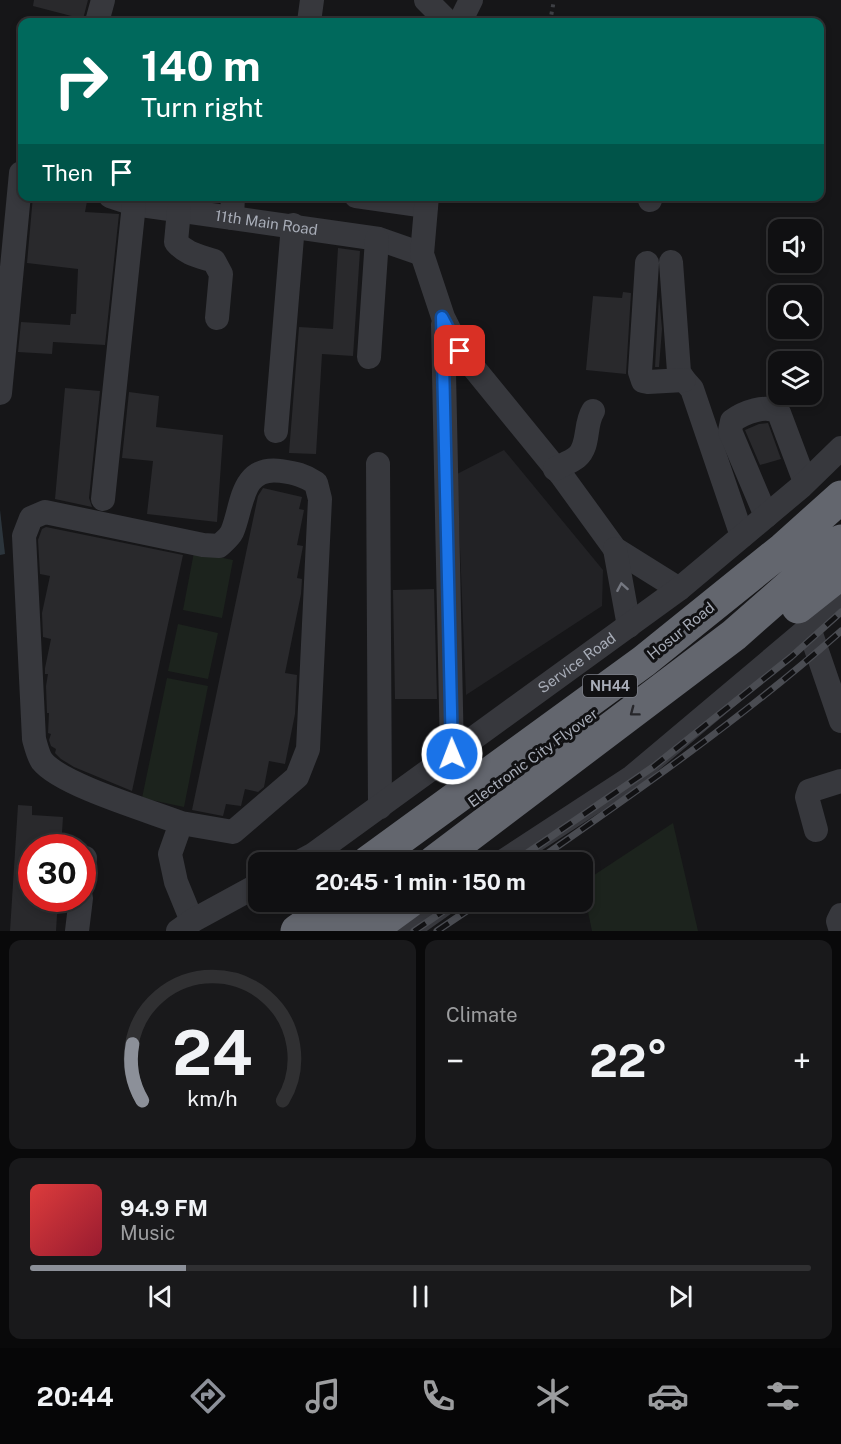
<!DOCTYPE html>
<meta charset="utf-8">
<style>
:root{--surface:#101012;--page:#19191b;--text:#f1f3f6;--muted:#9c9d9f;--line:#303032;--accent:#8c9099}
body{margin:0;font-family:"Public Sans",sans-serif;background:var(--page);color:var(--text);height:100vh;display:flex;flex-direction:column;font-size:22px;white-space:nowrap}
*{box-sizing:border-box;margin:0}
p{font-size:20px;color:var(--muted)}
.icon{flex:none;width:33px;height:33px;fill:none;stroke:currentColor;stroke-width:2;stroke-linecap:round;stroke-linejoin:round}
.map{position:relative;height:931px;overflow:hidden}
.drawer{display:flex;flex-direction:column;gap:9px;padding:9px;background:#09090a;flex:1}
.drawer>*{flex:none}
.hud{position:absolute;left:18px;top:18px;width:806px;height:183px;border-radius:12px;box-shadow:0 3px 9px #0003,0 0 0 2px var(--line);background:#00695c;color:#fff;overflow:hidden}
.buttons{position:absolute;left:768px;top:219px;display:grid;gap:12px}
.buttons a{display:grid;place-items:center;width:54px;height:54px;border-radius:12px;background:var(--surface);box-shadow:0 3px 9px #0003,0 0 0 2px var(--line);font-size:30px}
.speed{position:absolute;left:18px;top:834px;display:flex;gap:12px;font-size:30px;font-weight:700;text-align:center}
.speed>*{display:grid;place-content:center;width:78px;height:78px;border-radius:50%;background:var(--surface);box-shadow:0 3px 9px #0003,0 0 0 2px var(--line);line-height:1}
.speed .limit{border:9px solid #d22;background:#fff;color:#111}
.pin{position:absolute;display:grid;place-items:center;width:51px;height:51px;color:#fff;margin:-26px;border-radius:12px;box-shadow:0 3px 9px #0006}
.me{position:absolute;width:66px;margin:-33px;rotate:359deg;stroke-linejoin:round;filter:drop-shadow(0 0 4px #0008)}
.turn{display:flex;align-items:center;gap:21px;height:126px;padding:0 24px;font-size:27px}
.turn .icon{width:78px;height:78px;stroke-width:2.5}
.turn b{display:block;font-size:42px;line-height:51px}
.then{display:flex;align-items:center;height:57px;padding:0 24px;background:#0003;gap:12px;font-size:22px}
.big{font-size:45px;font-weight:700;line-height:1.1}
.drawer .widget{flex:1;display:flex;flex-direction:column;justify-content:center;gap:9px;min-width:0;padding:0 21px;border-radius:12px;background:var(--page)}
.drawer .dial{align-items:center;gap:0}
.dial svg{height:156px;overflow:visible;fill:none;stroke:var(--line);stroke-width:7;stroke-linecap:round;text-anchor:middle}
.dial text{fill:var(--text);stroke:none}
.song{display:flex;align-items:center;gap:18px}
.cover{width:72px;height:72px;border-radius:9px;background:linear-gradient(135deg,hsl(0 70% 55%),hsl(350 70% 35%))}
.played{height:6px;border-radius:3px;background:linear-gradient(90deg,var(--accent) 20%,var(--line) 20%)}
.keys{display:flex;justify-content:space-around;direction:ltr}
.heat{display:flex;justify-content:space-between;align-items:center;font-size:33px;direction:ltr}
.drawer .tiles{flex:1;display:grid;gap:9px;grid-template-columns:1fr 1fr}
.widget:last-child{grid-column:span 2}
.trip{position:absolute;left:248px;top:852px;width:345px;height:60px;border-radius:12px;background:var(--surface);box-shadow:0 3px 9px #0003,0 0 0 2px var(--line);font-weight:700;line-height:60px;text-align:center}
.tabs{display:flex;height:96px;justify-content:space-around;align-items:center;background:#060607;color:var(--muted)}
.tabs .icon{width:42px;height:42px}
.tabs .active{color:var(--accent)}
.tabs b{font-size:27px;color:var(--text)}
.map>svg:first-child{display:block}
</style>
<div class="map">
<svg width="841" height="931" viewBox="0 0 841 931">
<rect width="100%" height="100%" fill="#161618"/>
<path fill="#222225" d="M504,450L603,570L602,606L466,695L457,474Z"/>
<path fill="#1c231d" d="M194,552L233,560L222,618L183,610Z
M178,624L218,633L208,679L168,671Z
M167,678L208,686L184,807L142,798Z
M673,823L698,931H592L582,883Z"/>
<path fill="#2c353c" d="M0,510L5,554L0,555Z"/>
<path fill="#29292c" d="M34,0H88L83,19L33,6Z
M33,196H88L85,212L119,214L105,345L53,342L52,354L18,352L21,322L70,325L71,314H76L78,269L27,263Z
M338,248L360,251L353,356L322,354L316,454L289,453L299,327L333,329Z
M623,292L631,293L626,374L586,370L593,296L622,298Z
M659,296L662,329L659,367H655Z
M65,388L100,391L89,498L92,507L55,499Z
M129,392L159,396L156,427L223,435L217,522L147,514L153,461L122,458Z
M768,423L781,459L760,465L745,430L759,424Z
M263,488L302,497L299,509L304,510L297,545L303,546L297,578L302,579L301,594L285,673L297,675L295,714L285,764L269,761L264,787L258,792L245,789L241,806L226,804L223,816L192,810L258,496Z
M46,527L183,555L132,791L74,767L61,759L55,753L56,749L51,746L49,740L51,734L48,733L49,713H47L46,686L48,674H45V668L51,639L43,637L42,613L50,576L40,574L38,540L42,529Z
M434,589L437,699H395L393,590Z
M18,805L32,806V815L63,817L61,848H32V898H58L56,931H10Z"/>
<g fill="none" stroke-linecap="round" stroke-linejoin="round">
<path stroke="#3d3f44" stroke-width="4" stroke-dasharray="3 4.5" stroke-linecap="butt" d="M550,22L554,0"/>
<g stroke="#37383d" stroke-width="24">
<path d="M426,0L448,22"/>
<path d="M97,22L103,0"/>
<path d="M309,22L312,0"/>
<path d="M460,22L471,0"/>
<path id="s1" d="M110,196L134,204L379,239L422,254"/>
<path d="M356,196L426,206"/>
<path d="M427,196L422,254L443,317L460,351L562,476L615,549L679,589"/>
<path d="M650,200L651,196"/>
<path d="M179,210L176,242C186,254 199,256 214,261L221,274L217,318"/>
<path d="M232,218L233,196"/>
<path d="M671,262L679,372L684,380L692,389L742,536"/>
<path d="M647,263L640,372L643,381L648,382L684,380"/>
<path d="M443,325L452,755"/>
<path d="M369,357L377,239"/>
<path d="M0,393L21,173"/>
<path d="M276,431L293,225"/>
<path d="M378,464L380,807"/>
<path d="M555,469C562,465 571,462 577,457C590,446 584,425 593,411"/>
<path d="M103,499L134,204"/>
<path d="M766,516L730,431L732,421C743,413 767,403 779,413L805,482"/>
<path d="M615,549L629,626"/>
<path d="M809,628L841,721"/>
<path d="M181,823C150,811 61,785 42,761C38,755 36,746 34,739L24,536L31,518L45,512L203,545L219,546C223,542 229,538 232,532C243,507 240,465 281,471C295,473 304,475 316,483L320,499L308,749L297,777L233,832L181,823L170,854L176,882L192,921"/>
<path d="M816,830L807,797L809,791L841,781"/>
<path id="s2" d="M299,862L314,854L679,589L802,486L841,448"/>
<path d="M502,862L632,777L841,601"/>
<path d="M82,881L85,858"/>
<path d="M841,915L838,921L841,931"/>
<path d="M77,931L81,898"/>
<path d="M178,931L192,921L258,885"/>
<path d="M406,931L447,902"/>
</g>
<path stroke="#63666e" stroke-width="33" d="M798,607L841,573
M368,862L644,661L783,549L841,497
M434,862L734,635L841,541
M297,931L338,902
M340,931L380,902
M369,931L409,902"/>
<defs>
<path id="rail" d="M514,862L653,767L791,657L841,612
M535,862C640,789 745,716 841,631
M414,931L457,902
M437,931L480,902"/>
</defs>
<use href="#rail" stroke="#4a4c52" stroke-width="7"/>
<use href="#rail" stroke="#111113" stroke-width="4.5" stroke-dasharray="14" stroke-linecap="butt"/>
</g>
<defs><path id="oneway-chevron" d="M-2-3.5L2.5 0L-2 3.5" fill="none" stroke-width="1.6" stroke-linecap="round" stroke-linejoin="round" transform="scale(1.5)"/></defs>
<use stroke="#757881" href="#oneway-chevron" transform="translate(622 587) rotate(-100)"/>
<use stroke="#26262a" href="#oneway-chevron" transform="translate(634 712) rotate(143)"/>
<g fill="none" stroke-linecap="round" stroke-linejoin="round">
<defs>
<path id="route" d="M452,754L442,317L460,351"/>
</defs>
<use href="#route" stroke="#114b97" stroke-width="15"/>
<use href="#route" stroke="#1a73e8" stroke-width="10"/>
</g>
<g text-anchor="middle" stroke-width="6" stroke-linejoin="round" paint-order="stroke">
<rect fill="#111113" stroke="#7b7e86" stroke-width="1.5" x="583" y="675" width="54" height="22" rx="4.5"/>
<g font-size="14" font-weight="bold" fill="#a8adb8">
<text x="610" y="691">NH44</text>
</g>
<g font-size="15" fill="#a8adb8" stroke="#111113">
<text dy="5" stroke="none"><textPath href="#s1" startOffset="159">11th Main Road</textPath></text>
<text transform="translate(681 631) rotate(-39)" y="5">Hosur Road</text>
<text dy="5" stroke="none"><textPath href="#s2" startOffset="342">Service Road</textPath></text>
<text transform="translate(533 758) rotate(-36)" y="5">Electronic City Flyover</text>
</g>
</g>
</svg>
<div class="buttons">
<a><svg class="icon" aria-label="sound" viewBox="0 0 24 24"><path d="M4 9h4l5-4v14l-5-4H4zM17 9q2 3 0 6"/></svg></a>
<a><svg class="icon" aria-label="search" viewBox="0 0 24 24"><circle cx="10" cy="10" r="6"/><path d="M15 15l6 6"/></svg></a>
<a><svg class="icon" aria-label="layers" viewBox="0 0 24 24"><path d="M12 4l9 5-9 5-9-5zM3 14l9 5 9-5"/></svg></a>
</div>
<div class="speed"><div class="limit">30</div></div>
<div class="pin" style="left:460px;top:351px;background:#d93025"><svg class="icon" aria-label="arrive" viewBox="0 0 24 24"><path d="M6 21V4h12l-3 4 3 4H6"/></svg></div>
<svg class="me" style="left:452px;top:754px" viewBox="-20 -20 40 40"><circle r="17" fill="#1a73e8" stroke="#fff" stroke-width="3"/><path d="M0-11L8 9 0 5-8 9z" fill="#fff"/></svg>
<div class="trip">20:45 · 1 min · 150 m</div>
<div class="hud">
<div class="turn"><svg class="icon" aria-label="right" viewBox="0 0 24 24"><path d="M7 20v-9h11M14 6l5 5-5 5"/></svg><div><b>140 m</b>Turn right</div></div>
<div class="then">Then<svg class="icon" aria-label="arrive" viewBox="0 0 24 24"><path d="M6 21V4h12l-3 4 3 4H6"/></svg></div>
</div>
</div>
<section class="drawer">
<div class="tiles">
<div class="widget dial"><svg viewBox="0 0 100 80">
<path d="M14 69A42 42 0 1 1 86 69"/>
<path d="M14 69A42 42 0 0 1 9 40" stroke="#8c9099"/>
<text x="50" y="56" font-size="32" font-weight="700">24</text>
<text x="50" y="72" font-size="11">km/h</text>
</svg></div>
<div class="widget"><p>Climate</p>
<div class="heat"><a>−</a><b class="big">22°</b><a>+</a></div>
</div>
<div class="widget">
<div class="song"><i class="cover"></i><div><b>94.9 FM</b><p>Music</p></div></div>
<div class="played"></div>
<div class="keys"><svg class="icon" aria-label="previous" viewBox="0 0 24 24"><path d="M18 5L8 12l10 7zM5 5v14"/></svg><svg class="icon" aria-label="pause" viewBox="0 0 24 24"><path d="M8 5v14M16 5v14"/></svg><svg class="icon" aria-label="next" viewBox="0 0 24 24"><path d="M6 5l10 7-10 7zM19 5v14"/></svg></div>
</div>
</div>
</section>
<nav class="tabs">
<b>20:44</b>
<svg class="icon active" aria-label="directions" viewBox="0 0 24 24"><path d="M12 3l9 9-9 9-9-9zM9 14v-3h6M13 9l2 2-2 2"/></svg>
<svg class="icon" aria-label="music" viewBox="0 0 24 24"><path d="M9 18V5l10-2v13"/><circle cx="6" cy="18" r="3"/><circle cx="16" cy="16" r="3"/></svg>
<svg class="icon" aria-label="phone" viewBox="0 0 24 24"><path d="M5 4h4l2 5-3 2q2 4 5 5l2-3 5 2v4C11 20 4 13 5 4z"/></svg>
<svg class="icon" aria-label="climate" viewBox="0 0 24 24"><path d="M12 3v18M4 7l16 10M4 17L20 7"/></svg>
<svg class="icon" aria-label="car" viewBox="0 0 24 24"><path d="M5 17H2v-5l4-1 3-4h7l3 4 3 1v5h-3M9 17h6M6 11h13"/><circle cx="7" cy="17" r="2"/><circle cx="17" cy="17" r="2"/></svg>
<svg class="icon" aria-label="filters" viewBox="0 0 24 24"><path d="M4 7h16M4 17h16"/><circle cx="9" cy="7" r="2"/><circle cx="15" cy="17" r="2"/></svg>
</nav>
